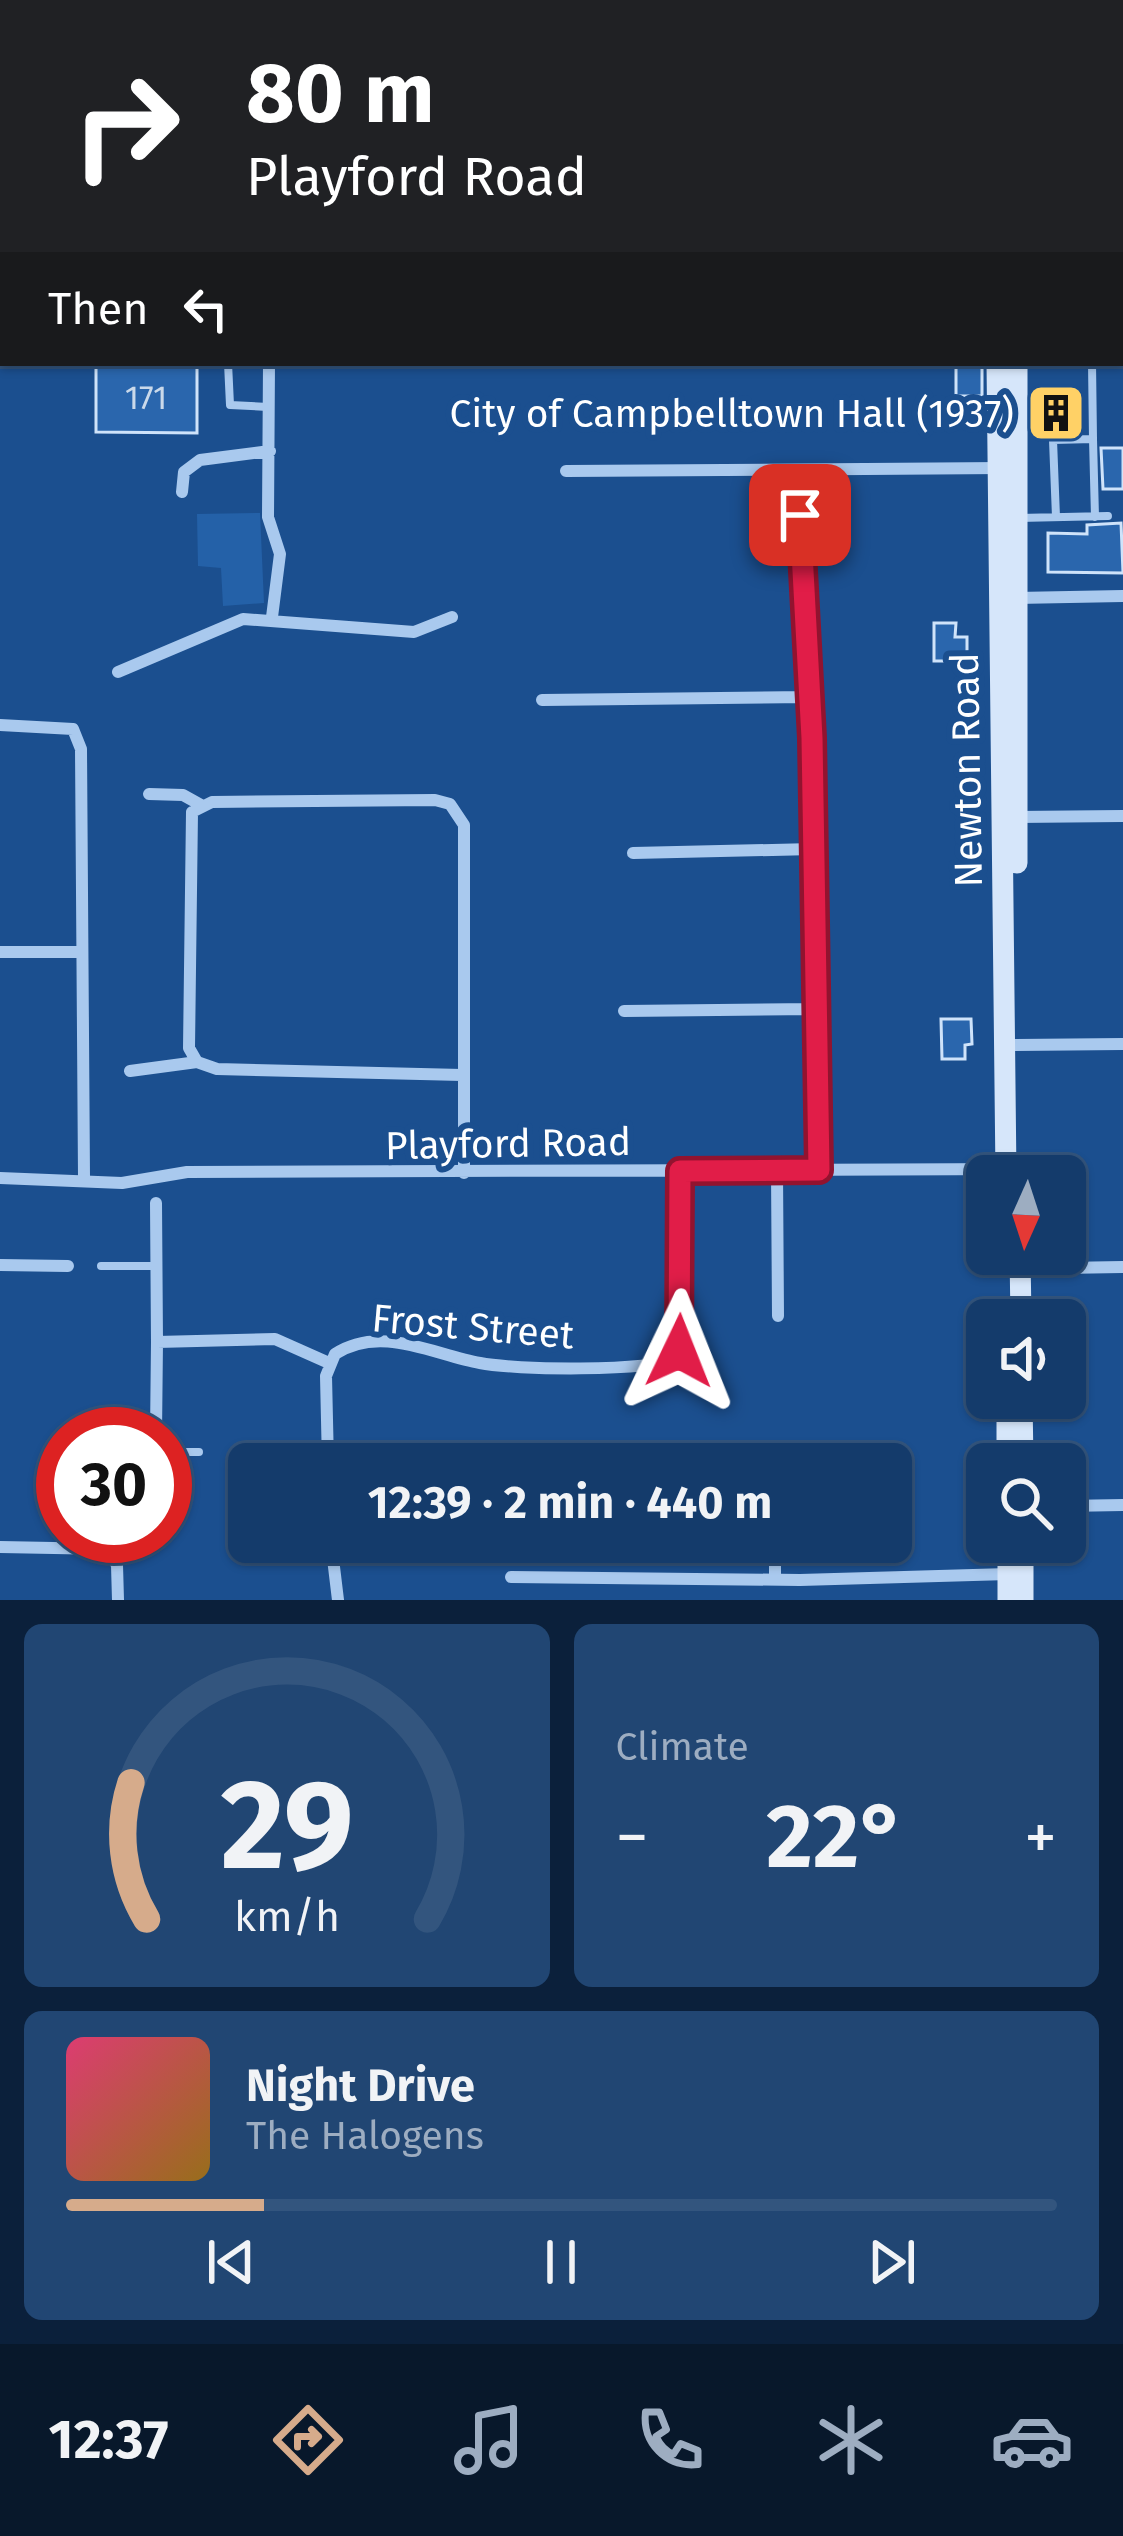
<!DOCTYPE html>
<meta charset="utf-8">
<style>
:root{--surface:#143b6b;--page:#214673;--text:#f1f3f6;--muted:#9dadc1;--line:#33557e;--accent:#d6ab8b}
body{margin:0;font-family:"Fira Sans",sans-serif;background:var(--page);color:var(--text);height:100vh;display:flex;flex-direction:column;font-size:45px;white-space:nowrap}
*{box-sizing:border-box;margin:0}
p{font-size:39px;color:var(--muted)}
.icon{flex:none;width:66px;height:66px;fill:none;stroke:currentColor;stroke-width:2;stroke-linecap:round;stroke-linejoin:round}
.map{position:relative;height:1600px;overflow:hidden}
.side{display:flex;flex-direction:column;gap:24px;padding:24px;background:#0b203b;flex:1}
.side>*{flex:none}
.top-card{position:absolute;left:0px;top:0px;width:1125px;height:366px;box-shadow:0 3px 9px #0004,0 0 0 3px var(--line);background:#202124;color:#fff;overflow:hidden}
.needle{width:78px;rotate:183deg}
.tools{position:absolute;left:966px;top:1155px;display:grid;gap:24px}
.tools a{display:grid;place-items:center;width:120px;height:120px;border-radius:18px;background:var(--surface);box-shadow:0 3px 9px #0004,0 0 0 3px var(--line);font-size:60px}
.speed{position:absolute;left:36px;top:1407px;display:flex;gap:24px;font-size:60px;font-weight:700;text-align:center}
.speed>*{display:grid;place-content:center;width:156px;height:156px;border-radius:50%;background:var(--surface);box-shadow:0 3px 9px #0004,0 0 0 3px var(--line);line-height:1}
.speed .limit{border:18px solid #d22;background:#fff;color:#111}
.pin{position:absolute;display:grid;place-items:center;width:102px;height:102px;color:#fff;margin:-51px;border-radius:24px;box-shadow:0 6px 18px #0006}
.me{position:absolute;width:132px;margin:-66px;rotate:2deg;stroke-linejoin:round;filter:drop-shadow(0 0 9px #0008)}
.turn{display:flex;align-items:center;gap:42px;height:252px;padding:0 48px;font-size:54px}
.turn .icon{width:156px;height:156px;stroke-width:2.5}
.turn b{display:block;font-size:84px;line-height:102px}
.then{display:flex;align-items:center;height:114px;padding:0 48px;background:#0003;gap:24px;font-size:45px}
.big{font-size:90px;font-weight:700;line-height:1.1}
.side .tile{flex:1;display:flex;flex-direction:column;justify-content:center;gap:18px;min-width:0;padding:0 42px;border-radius:18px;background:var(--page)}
.side .dial{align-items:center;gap:0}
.dial svg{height:312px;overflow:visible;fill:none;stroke:var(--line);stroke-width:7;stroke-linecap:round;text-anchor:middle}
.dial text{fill:var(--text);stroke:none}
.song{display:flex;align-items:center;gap:36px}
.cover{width:144px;height:144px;border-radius:18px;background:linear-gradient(135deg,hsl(340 70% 55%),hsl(40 70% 35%))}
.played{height:12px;border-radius:6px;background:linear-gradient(90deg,var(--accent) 20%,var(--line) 20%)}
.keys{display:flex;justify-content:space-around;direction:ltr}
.heat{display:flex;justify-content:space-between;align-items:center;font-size:66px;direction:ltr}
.side .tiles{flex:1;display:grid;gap:24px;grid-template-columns:1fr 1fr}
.tile:last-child{grid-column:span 2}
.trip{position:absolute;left:228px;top:1443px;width:684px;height:120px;border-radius:18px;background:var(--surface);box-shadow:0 3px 9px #0004,0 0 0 3px var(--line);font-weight:700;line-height:120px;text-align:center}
.tab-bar{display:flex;height:192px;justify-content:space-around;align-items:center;background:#08182b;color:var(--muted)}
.tab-bar .icon{width:84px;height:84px}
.tab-bar .selected{color:var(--accent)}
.tab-bar b{font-size:54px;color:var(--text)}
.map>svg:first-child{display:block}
</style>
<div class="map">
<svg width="1123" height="1600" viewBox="0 0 1123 1600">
<rect width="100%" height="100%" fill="#1b4f8f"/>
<path fill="#2461a8" d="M260,513L264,603L223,606L221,568L198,566L197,514Z"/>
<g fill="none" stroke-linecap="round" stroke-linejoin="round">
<path stroke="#9cc4f0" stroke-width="4.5" d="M741,0H759"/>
</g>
<path fill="#2a66ad" stroke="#cfe3fa" stroke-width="3" d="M96,363H197V433L96,432Z
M956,363H982V396H956Z
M1032,396H1051L1052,404L1081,403V422H1070V430L1032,431Z
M1101,448H1123V489H1103Z
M1121,523L1123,573L1048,572V533L1087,534V525Z
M934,623H956L955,637H967V661H934Z
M941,1019H971L972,1044L965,1045V1059H942Z"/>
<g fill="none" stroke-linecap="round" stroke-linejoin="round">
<path stroke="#a9c9ee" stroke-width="8" d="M1057,3V0
M228,363L230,405L268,407
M1092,363L1093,439
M1056,517L1053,440L1093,439L1095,517
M1019,518L1108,516
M101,1266H155
M165,1452H199"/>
<path stroke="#a9c9ee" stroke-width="12" d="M70,3V0
M0,58H3
M269,363L268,517L280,554L272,617
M799,470L812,738L819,1170
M566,471L1003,468
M182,492L184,472L200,460L270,451
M1016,598L1123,596
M118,672L243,619L414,632L452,617
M542,700L807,697
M0,725L73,729L81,749L84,1177
M149,794L183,795L201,805
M1016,817L1123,816
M633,853L813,849
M0,952H82
M624,1011L815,1009
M1006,1045L1123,1044
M130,1071L197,1062
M462,1075L217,1069L197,1062L189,1048L192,812L212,802L435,800L450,804L464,825V1173
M777,1171L778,1316
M0,1178L122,1183L187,1172L1020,1169
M156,1203L157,1342
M0,1265L68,1266
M1007,1269L1123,1267
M156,1434L157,1342L275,1339L329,1363
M328,1464L326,1376L335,1354C381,1324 434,1355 480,1363C514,1370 648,1372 676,1358L681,1339L680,1171
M776,1464V1463
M1065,1506L1123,1505
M331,1542L338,1600
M0,1547L107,1549L117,1565L118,1600
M511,1577L800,1580L1008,1574
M775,1579V1542"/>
<path stroke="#d6e6fa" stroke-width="21" d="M996,0V3
M1015,0V3
M1122,229H1123
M0,236H3
M1122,250H1123
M0,258H3
M997,363L1006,1176
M1017,863V363
M1020,1254L1021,1320
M1007,1398V1464
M1022,1398L1023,1464
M1008,1542V1600
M1023,1600V1542"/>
</g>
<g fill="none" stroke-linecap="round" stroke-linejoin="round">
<defs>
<path id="route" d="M679,1351L680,1171L819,1170L812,738L800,515"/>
</defs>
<use href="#route" stroke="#92132f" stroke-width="30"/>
<use href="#route" stroke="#e11d48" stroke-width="21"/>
</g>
<defs>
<symbol id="building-square" viewBox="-11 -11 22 22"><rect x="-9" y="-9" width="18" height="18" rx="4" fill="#ffd166" stroke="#1b4f8f"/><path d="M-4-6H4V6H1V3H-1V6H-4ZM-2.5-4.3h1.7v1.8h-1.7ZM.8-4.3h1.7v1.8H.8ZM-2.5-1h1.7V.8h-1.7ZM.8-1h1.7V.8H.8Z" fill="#111"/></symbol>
</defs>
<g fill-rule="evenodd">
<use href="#building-square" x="1023" y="380" width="66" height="66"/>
</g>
<g text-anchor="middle" stroke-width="12" stroke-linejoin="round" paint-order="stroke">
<g font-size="33" fill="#cad9ea">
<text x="146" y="409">171</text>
</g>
<g font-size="39" fill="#fff" stroke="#1b4f8f" text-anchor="end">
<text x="1014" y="427">City of Campbelltown Hall (1937)</text>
</g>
<g font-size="39" fill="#fff" stroke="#1b4f8f">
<text transform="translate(966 770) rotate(-91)" y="14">Newton Road</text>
<text transform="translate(508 1143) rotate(-1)" y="14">Playford Road</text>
<text transform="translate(473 1326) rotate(5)" y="14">Frost Street</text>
</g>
</g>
</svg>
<div class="tools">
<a><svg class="needle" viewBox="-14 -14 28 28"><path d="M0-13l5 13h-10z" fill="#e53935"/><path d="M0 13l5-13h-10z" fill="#9dadc1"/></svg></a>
<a><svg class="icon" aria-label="sound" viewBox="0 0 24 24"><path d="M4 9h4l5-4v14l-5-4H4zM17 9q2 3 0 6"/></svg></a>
<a><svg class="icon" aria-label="search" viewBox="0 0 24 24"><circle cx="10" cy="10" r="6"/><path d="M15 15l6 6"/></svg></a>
</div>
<div class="speed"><div class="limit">30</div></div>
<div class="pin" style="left:800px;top:515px;background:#d93025"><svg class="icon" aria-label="arrive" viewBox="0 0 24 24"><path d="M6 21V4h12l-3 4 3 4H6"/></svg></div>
<svg class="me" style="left:679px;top:1351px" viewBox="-20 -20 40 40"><path d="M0-17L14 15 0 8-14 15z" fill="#e11d48" stroke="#fff" stroke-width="4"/></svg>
<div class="trip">12:39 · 2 min · 440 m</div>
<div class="top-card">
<div class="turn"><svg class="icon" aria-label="right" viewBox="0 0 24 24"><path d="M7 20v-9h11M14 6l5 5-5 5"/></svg><div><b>80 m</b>Playford Road</div></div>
<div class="then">Then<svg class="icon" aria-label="left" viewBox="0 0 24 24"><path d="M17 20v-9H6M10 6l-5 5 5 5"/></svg></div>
</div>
</div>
<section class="side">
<div class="tiles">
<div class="tile dial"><svg viewBox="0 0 100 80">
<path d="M14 69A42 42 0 1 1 86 69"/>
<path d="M14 69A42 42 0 0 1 10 34" stroke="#d6ab8b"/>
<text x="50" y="56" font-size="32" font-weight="700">29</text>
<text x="50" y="72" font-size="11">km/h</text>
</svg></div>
<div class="tile"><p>Climate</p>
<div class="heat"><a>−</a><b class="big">22°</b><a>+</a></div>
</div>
<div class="tile">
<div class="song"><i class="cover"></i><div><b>Night Drive</b><p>The Halogens</p></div></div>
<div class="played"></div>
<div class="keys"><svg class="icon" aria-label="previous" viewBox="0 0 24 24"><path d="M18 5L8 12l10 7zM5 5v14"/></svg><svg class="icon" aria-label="pause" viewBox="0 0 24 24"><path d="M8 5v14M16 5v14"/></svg><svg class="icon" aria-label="next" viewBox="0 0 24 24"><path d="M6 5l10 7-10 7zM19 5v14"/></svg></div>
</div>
</div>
</section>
<nav class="tab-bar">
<b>12:37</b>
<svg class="icon selected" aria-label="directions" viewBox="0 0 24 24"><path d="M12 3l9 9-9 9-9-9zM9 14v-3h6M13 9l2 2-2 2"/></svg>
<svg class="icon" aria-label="music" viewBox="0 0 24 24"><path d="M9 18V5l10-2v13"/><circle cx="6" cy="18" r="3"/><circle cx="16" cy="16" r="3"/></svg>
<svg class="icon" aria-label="phone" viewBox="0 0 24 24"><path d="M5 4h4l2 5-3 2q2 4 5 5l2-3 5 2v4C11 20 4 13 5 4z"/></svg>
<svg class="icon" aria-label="climate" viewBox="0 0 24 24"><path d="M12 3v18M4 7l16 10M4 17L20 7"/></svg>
<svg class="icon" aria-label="car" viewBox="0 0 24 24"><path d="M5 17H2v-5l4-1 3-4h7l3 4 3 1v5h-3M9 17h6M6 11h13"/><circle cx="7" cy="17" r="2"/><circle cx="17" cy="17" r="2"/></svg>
</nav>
